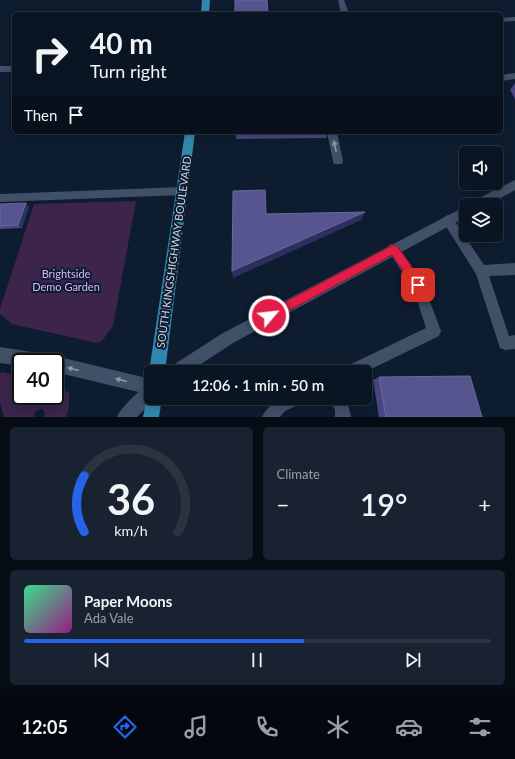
<!DOCTYPE html>
<meta charset="utf-8">
<style>
:root{--surface:#0a1524;--page:#182231;--text:#f1f3f6;--muted:#999fa6;--line:#2a3441;--accent:#2563eb}
body{margin:0;font-family:Lato,sans-serif;background:var(--page);color:var(--text);height:100vh;display:flex;flex-direction:column;font-size:15px;white-space:nowrap}
*{box-sizing:border-box;margin:0}
p{font-size:13px;color:var(--muted)}
.icon{flex:none;width:22px;height:22px;fill:none;stroke:currentColor;stroke-width:2;stroke-linecap:round;stroke-linejoin:round}
.map{position:relative;height:417px;overflow:hidden}
.details{display:flex;flex-direction:column;gap:10px;padding:10px;background:#060c14;flex:1}
.details>*{flex:none}
.banner{position:absolute;left:12px;top:12px;width:491px;height:122px;border-radius:6px;box-shadow:0 2px 10px #0003,0 0 0 1px var(--line);background:#0a1524;color:var(--text);overflow:hidden}
.controls{position:absolute;left:459px;top:146px;display:grid;gap:8px}
.controls a{display:grid;place-items:center;width:44px;height:44px;border-radius:6px;background:var(--surface);box-shadow:0 2px 10px #0003,0 0 0 1px var(--line);font-size:20px}
.speed{position:absolute;left:12px;top:353px;display:flex;gap:8px;font-size:20px;font-weight:700;text-align:center}
.speed>*{display:grid;place-content:center;width:52px;height:52px;border-radius:50%;background:var(--surface);box-shadow:0 2px 10px #0003,0 0 0 1px var(--line);line-height:1}
.speed .limit{border:2px solid #111;border-radius:6px;background:#fff;color:#111}
.pin{position:absolute;display:grid;place-items:center;width:34px;height:34px;color:#fff;margin:-17px;border-radius:8px;box-shadow:0 2px 6px #0006}
.me{position:absolute;width:44px;margin:-22px;rotate:62deg;stroke-linejoin:round;filter:drop-shadow(0 0 3px #0008)}
.turn{display:flex;align-items:center;gap:14px;height:84px;padding:0 12px;font-size:18px}
.turn .icon{width:52px;height:52px;stroke-width:2.5}
.turn b{display:block;font-size:28px;line-height:34px}
.then{display:flex;align-items:center;height:38px;padding:0 12px;background:#0003;gap:8px;font-size:15px}
.big{font-size:30px;font-weight:600;line-height:1.1}
.details .tile{flex:1;display:flex;flex-direction:column;justify-content:center;gap:6px;min-width:0;padding:0 14px;border-radius:6px;background:var(--page)}
.details .dial{align-items:center;gap:0}
.dial svg{height:104px;overflow:visible;fill:none;stroke:var(--line);stroke-width:7;stroke-linecap:round;text-anchor:middle}
.dial text{fill:var(--text);stroke:none}
.song{display:flex;align-items:center;gap:12px}
.cover{width:48px;height:48px;border-radius:6px;background:linear-gradient(135deg,hsl(150 70% 55%),hsl(310 70% 35%))}
.played{height:4px;border-radius:2px;background:linear-gradient(90deg,var(--accent) 60%,var(--line) 60%)}
.keys{display:flex;justify-content:space-around;direction:ltr}
.heat{display:flex;justify-content:space-between;align-items:center;font-size:22px;direction:ltr}
.details .tiles{flex:1;display:grid;gap:10px;grid-template-columns:1fr 1fr}
.tile:last-child{grid-column:span 2}
.trip{position:absolute;left:144px;top:365px;width:228px;height:40px;border-radius:6px;background:var(--surface);box-shadow:0 2px 10px #0003,0 0 0 1px var(--line);font-weight:600;line-height:40px;text-align:center}
.tab-bar{display:flex;height:64px;justify-content:space-around;align-items:center;background:#04080e;color:var(--muted)}
.tab-bar .icon{width:28px;height:28px}
.tab-bar .current{color:var(--accent)}
.tab-bar b{font-size:18px;color:var(--text)}
.map>svg:first-child{display:block}
</style>
<div class="map">
<svg width="515" height="417" viewBox="0 0 515 417">
<rect width="100%" height="100%" fill="#0e1c30"/>
<path fill="#3c244b" d="M136,201L113,326L102,341L97,343L12,324L0,314V309L34,204Z
M2,372L21,377V396H34L32,405H49L63,389L69,393V406L66,417H44L45,414L43,409H40L34,413V417H4L0,403V374Z"/>
<g fill="none" stroke-linecap="round" stroke-linejoin="round">
<path fill="#405066" fill-rule="evenodd" d="M338,0H344L349,14H341Z
M515,73V79L501,81V75Z
M327,132H337L343,161L342,164H334L333,161Z
M182,187L186,188L187,191L186,194L182,195L0,202V194Z
M448,215L452,217L484,265L515,263V275L489,276L509,336L515,335V349L505,350L500,348L476,274L442,220L444,217Z
M393,244L397,245L422,281L441,331L439,336L365,372H343L345,367L426,328L413,288L387,249L389,245Z
M281,398H304L302,403L285,411L280,417H262C266,409 273,402 281,398Z
M328,398H344L349,408L351,417H335V410Z"/>
<path fill="#405066" fill-rule="evenodd" d="M515,17V21L501,22V18Z
M0,66H14V72H0Z
M0,347L45,354L51,358L55,356L151,379V395L55,372V362H21V366L0,363Z"/>
<path fill="#405066" fill-rule="evenodd" d="M515,180V190L488,205H471L473,201Z
M466,206V217L233,343L189,372H167L170,367L223,333Z
M151,384V398H156L137,417H117C121,407 141,388 151,384Z"/>
<path fill="#3287ad" fill-rule="evenodd" d="M202,0H210L209,14H201Z
M185,132H195L165,372H151V376L149,372Z
M151,391V398H162L159,417H143L148,392Z"/>
</g>
<path fill="#4a4685" d="M515,83V99L510,90Z
M236,132H328L326,138L236,139Z
M0,204L29,206L22,228L0,229Z
M379,377L482,417H379L373,380Z"/>
<path fill="#2c2f5f" d="M26,203L29,206L22,228L18,225Z
M365,212L361,220L233,278L232,271Z"/>
<path fill="#57558f" stroke="#69699b" d="M235,0H267L268,14H235Z
M265,190L266,214L365,212L232,271L233,191Z
M26,203L18,225L0,226V204Z
M470,376L482,417H386L379,377Z"/>
<defs><path id="oneway-solid" d="M-6-.8H1V-3.2L6.5 0L1 3.2V.8H-6Z"/></defs>
<g fill="#8b98a9">
<use href="#oneway-solid" transform="translate(335 146) rotate(-102)"/>
<use href="#oneway-solid" transform="translate(73 369) rotate(-166)"/>
<use href="#oneway-solid" transform="translate(121 380) rotate(-166)"/>
</g>
<path fill="#e11d48" stroke="#92132f" d="M393,245L397,246L422,281L424,285L422,288L418,290L415,288L392,255L273,319L269,321L266,319L264,316L266,312Z"/>
<g text-anchor="middle" stroke-width="4" stroke-linejoin="round" paint-order="stroke">
<g font-size="11" fill="#c9d3e0" stroke="#0e1c30">
<text transform="translate(174 252) rotate(-82)" y="4">SOUTH KINGSHIGHWAY BOULEVARD</text>
</g>
<g font-size="11" fill="#ddb2fc" stroke="#0e1c30">
<text x="66" y="278">Brightside<tspan x="66" dy="13">Demo Garden</tspan></text>
</g>
</g>
</svg>
<div class="controls">
<a><svg class="icon" aria-label="sound" viewBox="0 0 24 24"><path d="M4 9h4l5-4v14l-5-4H4zM17 9q2 3 0 6"/></svg></a>
<a><svg class="icon" aria-label="layers" viewBox="0 0 24 24"><path d="M12 4l9 5-9 5-9-5zM3 14l9 5 9-5"/></svg></a>
</div>
<div class="speed"><div class="limit">40</div></div>
<div class="pin" style="left:418px;top:285px;background:#d93025"><svg class="icon" aria-label="arrive" viewBox="0 0 24 24"><path d="M6 21V4h12l-3 4 3 4H6"/></svg></div>
<svg class="me" style="left:269px;top:316px" viewBox="-20 -20 40 40"><circle r="17" fill="#e11d48" stroke="#fff" stroke-width="3"/><path d="M0-11L8 9 0 5-8 9z" fill="#fff"/></svg>
<div class="trip">12:06 · 1 min · 50 m</div>
<div class="banner">
<div class="turn"><svg class="icon" aria-label="right" viewBox="0 0 24 24"><path d="M7 20v-9h11M14 6l5 5-5 5"/></svg><div><b>40 m</b>Turn right</div></div>
<div class="then">Then<svg class="icon" aria-label="arrive" viewBox="0 0 24 24"><path d="M6 21V4h12l-3 4 3 4H6"/></svg></div>
</div>
</div>
<section class="details">
<div class="tiles">
<div class="tile dial"><svg viewBox="0 0 100 80">
<path d="M14 69A42 42 0 1 1 86 69"/>
<path d="M14 69A42 42 0 0 1 14 26" stroke="#2563eb"/>
<text x="50" y="56" font-size="32" font-weight="700">36</text>
<text x="50" y="72" font-size="11">km/h</text>
</svg></div>
<div class="tile"><p>Climate</p>
<div class="heat"><a>−</a><b class="big">19°</b><a>+</a></div>
</div>
<div class="tile">
<div class="song"><i class="cover"></i><div><b>Paper Moons</b><p>Ada Vale</p></div></div>
<div class="played"></div>
<div class="keys"><svg class="icon" aria-label="previous" viewBox="0 0 24 24"><path d="M18 5L8 12l10 7zM5 5v14"/></svg><svg class="icon" aria-label="pause" viewBox="0 0 24 24"><path d="M8 5v14M16 5v14"/></svg><svg class="icon" aria-label="next" viewBox="0 0 24 24"><path d="M6 5l10 7-10 7zM19 5v14"/></svg></div>
</div>
</div>
</section>
<nav class="tab-bar">
<b>12:05</b>
<svg class="icon current" aria-label="directions" viewBox="0 0 24 24"><path d="M12 3l9 9-9 9-9-9zM9 14v-3h6M13 9l2 2-2 2"/></svg>
<svg class="icon" aria-label="music" viewBox="0 0 24 24"><path d="M9 18V5l10-2v13"/><circle cx="6" cy="18" r="3"/><circle cx="16" cy="16" r="3"/></svg>
<svg class="icon" aria-label="phone" viewBox="0 0 24 24"><path d="M5 4h4l2 5-3 2q2 4 5 5l2-3 5 2v4C11 20 4 13 5 4z"/></svg>
<svg class="icon" aria-label="climate" viewBox="0 0 24 24"><path d="M12 3v18M4 7l16 10M4 17L20 7"/></svg>
<svg class="icon" aria-label="car" viewBox="0 0 24 24"><path d="M5 17H2v-5l4-1 3-4h7l3 4 3 1v5h-3M9 17h6M6 11h13"/><circle cx="7" cy="17" r="2"/><circle cx="17" cy="17" r="2"/></svg>
<svg class="icon" aria-label="filters" viewBox="0 0 24 24"><path d="M4 7h16M4 17h16"/><circle cx="9" cy="7" r="2"/><circle cx="15" cy="17" r="2"/></svg>
</nav>
